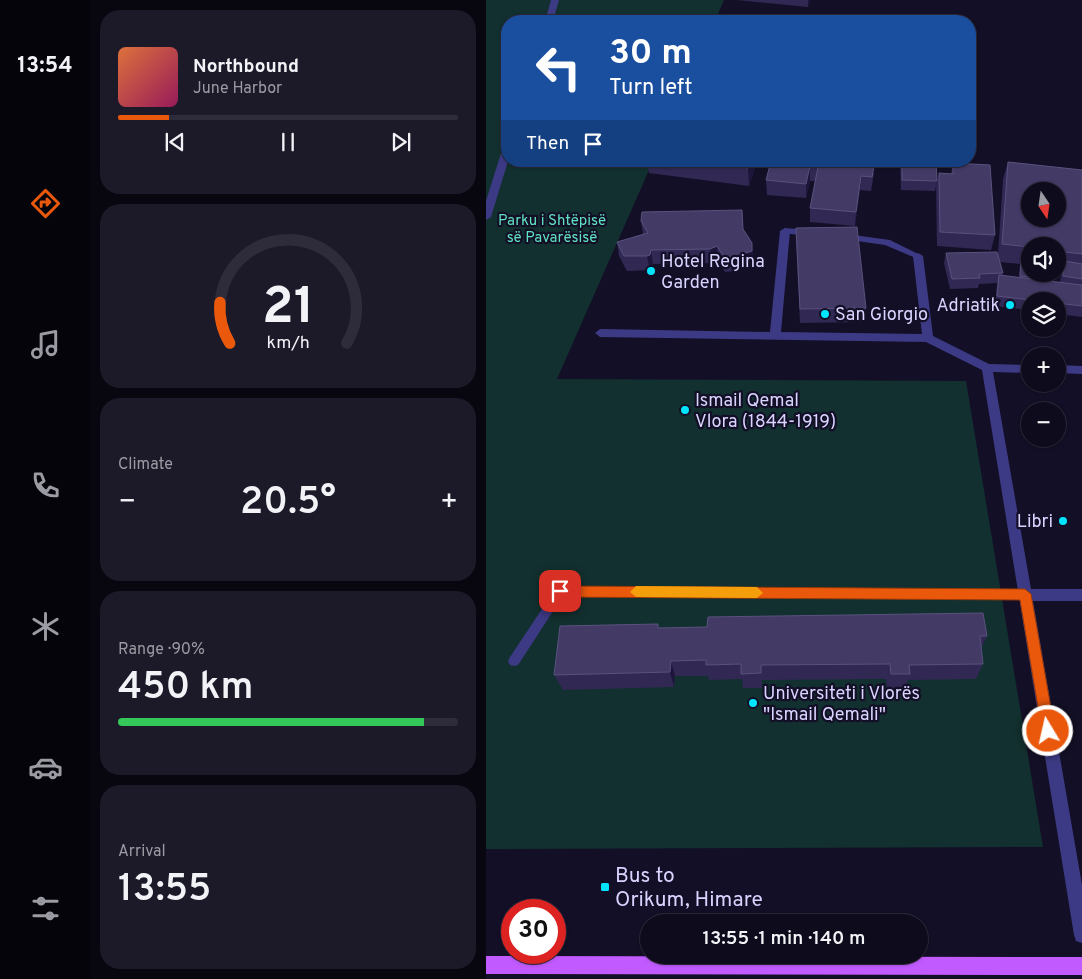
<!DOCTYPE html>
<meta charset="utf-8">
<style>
:root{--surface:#0e0b1c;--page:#1c1929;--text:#f1f3f6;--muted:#9b9ba3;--line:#2e2b3b;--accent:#ea580c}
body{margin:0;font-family:Overpass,sans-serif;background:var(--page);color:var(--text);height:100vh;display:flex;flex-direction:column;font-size:19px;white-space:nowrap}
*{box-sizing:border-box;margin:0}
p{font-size:16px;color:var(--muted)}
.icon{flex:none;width:28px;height:28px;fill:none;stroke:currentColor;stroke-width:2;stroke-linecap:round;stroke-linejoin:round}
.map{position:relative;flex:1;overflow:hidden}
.side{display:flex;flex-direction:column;gap:10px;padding:10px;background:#08060f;width:396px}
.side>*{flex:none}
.top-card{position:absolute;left:15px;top:15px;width:475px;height:152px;border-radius:20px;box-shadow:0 1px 4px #0004,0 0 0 1px var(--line);background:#1a4fa0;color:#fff;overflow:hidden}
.needle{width:32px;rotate:167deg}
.fabs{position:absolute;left:535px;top:182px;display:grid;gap:10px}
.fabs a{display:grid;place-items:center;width:45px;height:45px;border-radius:50%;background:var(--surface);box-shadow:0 1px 4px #0004,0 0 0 1px var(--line);font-size:25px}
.speed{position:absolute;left:15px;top:899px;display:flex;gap:10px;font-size:25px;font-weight:700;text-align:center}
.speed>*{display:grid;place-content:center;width:65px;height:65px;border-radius:50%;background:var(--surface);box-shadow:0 1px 4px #0004,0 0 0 1px var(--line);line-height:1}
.speed .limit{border:8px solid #d22;background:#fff;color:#111}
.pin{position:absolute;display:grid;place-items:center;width:42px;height:42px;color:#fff;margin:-21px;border-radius:10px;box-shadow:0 2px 8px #0006}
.me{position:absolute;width:55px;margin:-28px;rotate:351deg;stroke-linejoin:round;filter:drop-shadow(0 0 4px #0008)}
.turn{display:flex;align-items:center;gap:18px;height:105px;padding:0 25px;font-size:22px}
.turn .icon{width:65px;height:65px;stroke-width:2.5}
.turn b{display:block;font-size:35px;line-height:42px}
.then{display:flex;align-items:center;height:48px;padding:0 25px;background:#0003;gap:10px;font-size:19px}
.big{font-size:38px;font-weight:600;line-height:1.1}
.side .widget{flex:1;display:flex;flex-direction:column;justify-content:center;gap:8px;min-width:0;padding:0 18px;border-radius:20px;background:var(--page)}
.side .dial{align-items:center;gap:0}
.dial svg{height:130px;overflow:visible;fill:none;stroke:var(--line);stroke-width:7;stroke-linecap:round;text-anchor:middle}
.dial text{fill:var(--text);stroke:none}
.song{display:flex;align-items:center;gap:15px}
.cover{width:60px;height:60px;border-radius:8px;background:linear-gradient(135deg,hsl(20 70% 55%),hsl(330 70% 35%))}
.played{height:5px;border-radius:2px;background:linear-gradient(90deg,var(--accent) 15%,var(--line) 15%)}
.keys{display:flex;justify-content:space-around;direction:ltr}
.heat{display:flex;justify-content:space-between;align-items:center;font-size:28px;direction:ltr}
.charge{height:8px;border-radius:4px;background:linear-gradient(90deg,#34c759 90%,var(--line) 0)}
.trip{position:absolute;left:154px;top:914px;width:288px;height:50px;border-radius:25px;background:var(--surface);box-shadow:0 1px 4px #0004,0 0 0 1px var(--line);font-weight:600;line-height:50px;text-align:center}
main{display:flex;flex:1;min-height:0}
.tab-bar{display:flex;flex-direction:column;width:90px;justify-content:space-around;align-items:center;background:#06040b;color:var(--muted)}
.tab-bar .icon{width:35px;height:35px}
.tab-bar .selected{color:var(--accent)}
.tab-bar b{font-size:22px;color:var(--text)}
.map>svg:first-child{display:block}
</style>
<main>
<nav class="tab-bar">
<b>13:54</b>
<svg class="icon selected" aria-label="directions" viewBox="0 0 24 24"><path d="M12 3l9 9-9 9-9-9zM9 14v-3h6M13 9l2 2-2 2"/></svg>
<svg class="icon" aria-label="music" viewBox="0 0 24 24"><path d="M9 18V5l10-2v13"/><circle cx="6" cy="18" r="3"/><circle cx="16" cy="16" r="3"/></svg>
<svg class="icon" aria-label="phone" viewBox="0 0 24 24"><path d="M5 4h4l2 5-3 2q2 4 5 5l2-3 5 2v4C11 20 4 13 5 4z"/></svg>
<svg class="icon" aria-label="climate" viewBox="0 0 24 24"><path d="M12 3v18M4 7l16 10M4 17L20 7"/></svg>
<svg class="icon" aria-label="car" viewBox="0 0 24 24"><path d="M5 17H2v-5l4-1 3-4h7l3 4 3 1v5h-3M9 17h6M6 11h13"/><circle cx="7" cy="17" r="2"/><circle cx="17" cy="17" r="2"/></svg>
<svg class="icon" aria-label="filters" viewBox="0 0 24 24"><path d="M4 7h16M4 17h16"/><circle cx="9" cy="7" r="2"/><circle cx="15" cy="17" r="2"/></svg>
</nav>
<section class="side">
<div class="widget">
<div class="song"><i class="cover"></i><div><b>Northbound</b><p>June Harbor</p></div></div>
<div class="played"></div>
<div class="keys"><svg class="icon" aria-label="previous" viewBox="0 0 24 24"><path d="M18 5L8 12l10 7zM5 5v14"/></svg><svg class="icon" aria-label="pause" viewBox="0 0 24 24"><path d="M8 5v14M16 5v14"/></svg><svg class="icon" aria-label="next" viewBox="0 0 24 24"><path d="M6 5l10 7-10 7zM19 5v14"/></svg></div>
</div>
<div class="widget dial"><svg viewBox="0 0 100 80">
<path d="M14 69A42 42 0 1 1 86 69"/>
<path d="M14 69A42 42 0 0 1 8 44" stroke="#ea580c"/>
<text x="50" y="56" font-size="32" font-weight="700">21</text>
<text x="50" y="72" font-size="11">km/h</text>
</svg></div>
<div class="widget"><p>Climate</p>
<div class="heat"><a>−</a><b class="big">20.5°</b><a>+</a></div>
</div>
<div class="widget"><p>Range · 90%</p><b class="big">450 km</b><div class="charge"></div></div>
<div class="widget"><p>Arrival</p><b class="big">13:55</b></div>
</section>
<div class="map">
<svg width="596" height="979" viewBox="0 0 596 979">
<rect width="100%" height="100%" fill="#130f26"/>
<path fill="#12302f" d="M0,0H238L229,21H21V161H167L71,379L480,381L557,847L0,849Z"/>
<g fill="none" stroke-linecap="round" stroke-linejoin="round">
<path fill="#3d3a85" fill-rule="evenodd" d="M299,228L323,230L327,233L323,236L296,233L295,231Z
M360,234L404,240L436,256L432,259L399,245L357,239V235Z
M74,586L539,590L543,592L544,595L543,598L539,600L77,596L32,665L28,666L24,665L22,661L24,657L70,588Z"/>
<path fill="#3d3a85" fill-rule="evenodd" d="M65,0H73L67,21H59Z
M21,147L22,161L5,217L0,220V201L16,150Z"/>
<path fill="#3d3a85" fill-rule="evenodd" d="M299,228L304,231L295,332L436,334L427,256L432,253L437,256L447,336L503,364L544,365V373L507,372L545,589H596V601H547L596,885V943L590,941L588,935L496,370L440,342L114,337L109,333L114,329L284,332L294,231Z
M571,365L596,366V374L571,373Z"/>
<path fill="#c25bff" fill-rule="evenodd" d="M0,956L596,957V975L0,974Z"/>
</g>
<path fill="#312854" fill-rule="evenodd" d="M251,0H324L322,7Z
M161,161H271L263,186L163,173Z
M285,161L388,173L385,191L374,190L369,226L324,222V208L329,181H324L320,198L281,195L280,180Z
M414,161H450L451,181L449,191L415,190Z
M522,162L596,170V317L571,314V301H544V310L509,306L511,283L493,284L492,288L464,289L458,263L460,253L512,255L517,179ZM544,246H571V269H576L574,282L559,280V279L544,274ZM514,262L534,264L533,277L516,276L517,273Z
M467,163L509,235L505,250L451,246L450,187L453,173L465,174Z
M155,221L257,229L266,243L267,265L248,271L239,272L232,261L226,263L167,264V269L164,270L141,271L133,256L131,242L157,234Z
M310,228L380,308L378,322L314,323L310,242Z
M173,628L501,636L495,649L497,664L490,679L422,680L419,689H401L400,679L276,680V688H257L256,679L223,680L222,676H189L188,687L77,690L68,675Z"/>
<path fill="#1d163a" d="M322,0H324L322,7Z
M265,161H271L263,186L262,168Z
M324,166V181L320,198V184Z
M375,176L374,190L369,226L370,212Z
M231,246L232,261L226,263L224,249Z
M165,250L167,264V269L164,270L161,256Z
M266,251L267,265L248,271L247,257Z
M185,661L189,676L188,687L184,672Z"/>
<path fill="#433a66" stroke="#5a527e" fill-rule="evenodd" d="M207,161H265L262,168Z
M285,161H389L386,177L375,176L370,212L324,208L332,167L324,166L320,184L280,180Z
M416,161H450L451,181L416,180Z
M522,162L596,170V254L571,251V246H544V247L516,244ZM544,191H571V219H544Z
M467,163L504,165L509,235L454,232L453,173L467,174Z
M256,210L257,229L266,243V251L247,257H238L231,246L224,249L165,250L164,255L161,256H138L131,242L162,233L155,221L156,212Z
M371,227L380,308L314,309L310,228Z
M511,252L517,273L493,274L494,278L466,279L460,253Z
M535,261L544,262V274H560L559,279L534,276Z
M579,261L596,264V279L577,276Z
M513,275L596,285V306L571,303V301H553L511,296Z
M497,613L501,636H494L497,664L423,665L424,674H405L404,664L275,665V673L255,674V664L220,665V660L185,661L184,672L68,675L74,626L172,624V628L221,627L222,617Z"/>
<path fill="#ea580c" stroke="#983908" d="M74,586L539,589L545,594L569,731L567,736L562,738L557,736L556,731L534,600L74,597L68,591Z"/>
<path fill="#f59e0b" d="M150,586L271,587L277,593L271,598L150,597L144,592Z"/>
<g fill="#00e5ff" stroke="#130f26" stroke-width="2">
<circle cx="165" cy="271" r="5"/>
<circle cx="524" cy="305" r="5"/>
<circle cx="339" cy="314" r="5"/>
<circle cx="199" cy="410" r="5"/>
<circle cx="577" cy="521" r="5"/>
<circle cx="267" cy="703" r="5"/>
<rect x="114" y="882" width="10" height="10" rx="2.5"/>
</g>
<g text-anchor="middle" stroke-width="4.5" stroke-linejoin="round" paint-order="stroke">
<g font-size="15" fill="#5fe0c0" stroke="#130f26">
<text x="66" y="225">Parku i Shtëpisë<tspan x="66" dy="17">së Pavarësisë</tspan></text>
</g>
<g font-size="18" fill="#d9d4ff" stroke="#130f26" text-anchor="start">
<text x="175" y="267">Hotel Regina<tspan x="175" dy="21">Garden</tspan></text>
<text x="514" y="311" text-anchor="end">Adriatik</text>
<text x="349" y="320">San Giorgio</text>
<text x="209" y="406">Ismail Qemal<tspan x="209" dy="21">Vlora (1844-1919)</tspan></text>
<text x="567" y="527" text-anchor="end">Libri</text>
<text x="277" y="699">Universiteti i Vlorës<tspan x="277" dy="21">"Ismail Qemali"</tspan></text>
</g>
<g font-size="21" fill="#d9d4ff" stroke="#130f26" text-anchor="start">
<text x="129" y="882">Bus to<tspan x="129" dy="24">Orikum, Himare</tspan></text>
</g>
</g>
</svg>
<div class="fabs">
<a><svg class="needle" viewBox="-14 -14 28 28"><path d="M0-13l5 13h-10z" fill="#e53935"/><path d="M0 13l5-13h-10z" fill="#9b9ba3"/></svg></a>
<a><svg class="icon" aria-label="sound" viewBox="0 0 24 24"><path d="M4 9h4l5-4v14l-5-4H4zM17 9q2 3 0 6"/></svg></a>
<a><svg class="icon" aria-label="layers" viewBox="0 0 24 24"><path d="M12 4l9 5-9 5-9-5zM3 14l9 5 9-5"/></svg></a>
<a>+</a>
<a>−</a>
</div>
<div class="speed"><div class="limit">30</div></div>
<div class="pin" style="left:74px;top:591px;background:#d93025"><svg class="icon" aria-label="arrive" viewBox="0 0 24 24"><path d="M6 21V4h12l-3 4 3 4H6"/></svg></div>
<svg class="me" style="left:562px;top:731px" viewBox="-20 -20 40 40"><circle r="17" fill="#ea580c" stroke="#fff" stroke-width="3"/><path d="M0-11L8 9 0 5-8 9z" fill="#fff"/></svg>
<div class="trip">13:55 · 1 min · 140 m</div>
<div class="top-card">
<div class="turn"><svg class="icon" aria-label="left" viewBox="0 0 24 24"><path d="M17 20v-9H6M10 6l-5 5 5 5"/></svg><div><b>30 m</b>Turn left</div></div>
<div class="then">Then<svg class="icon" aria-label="arrive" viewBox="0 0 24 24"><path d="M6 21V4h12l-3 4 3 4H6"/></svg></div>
</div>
</div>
</main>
